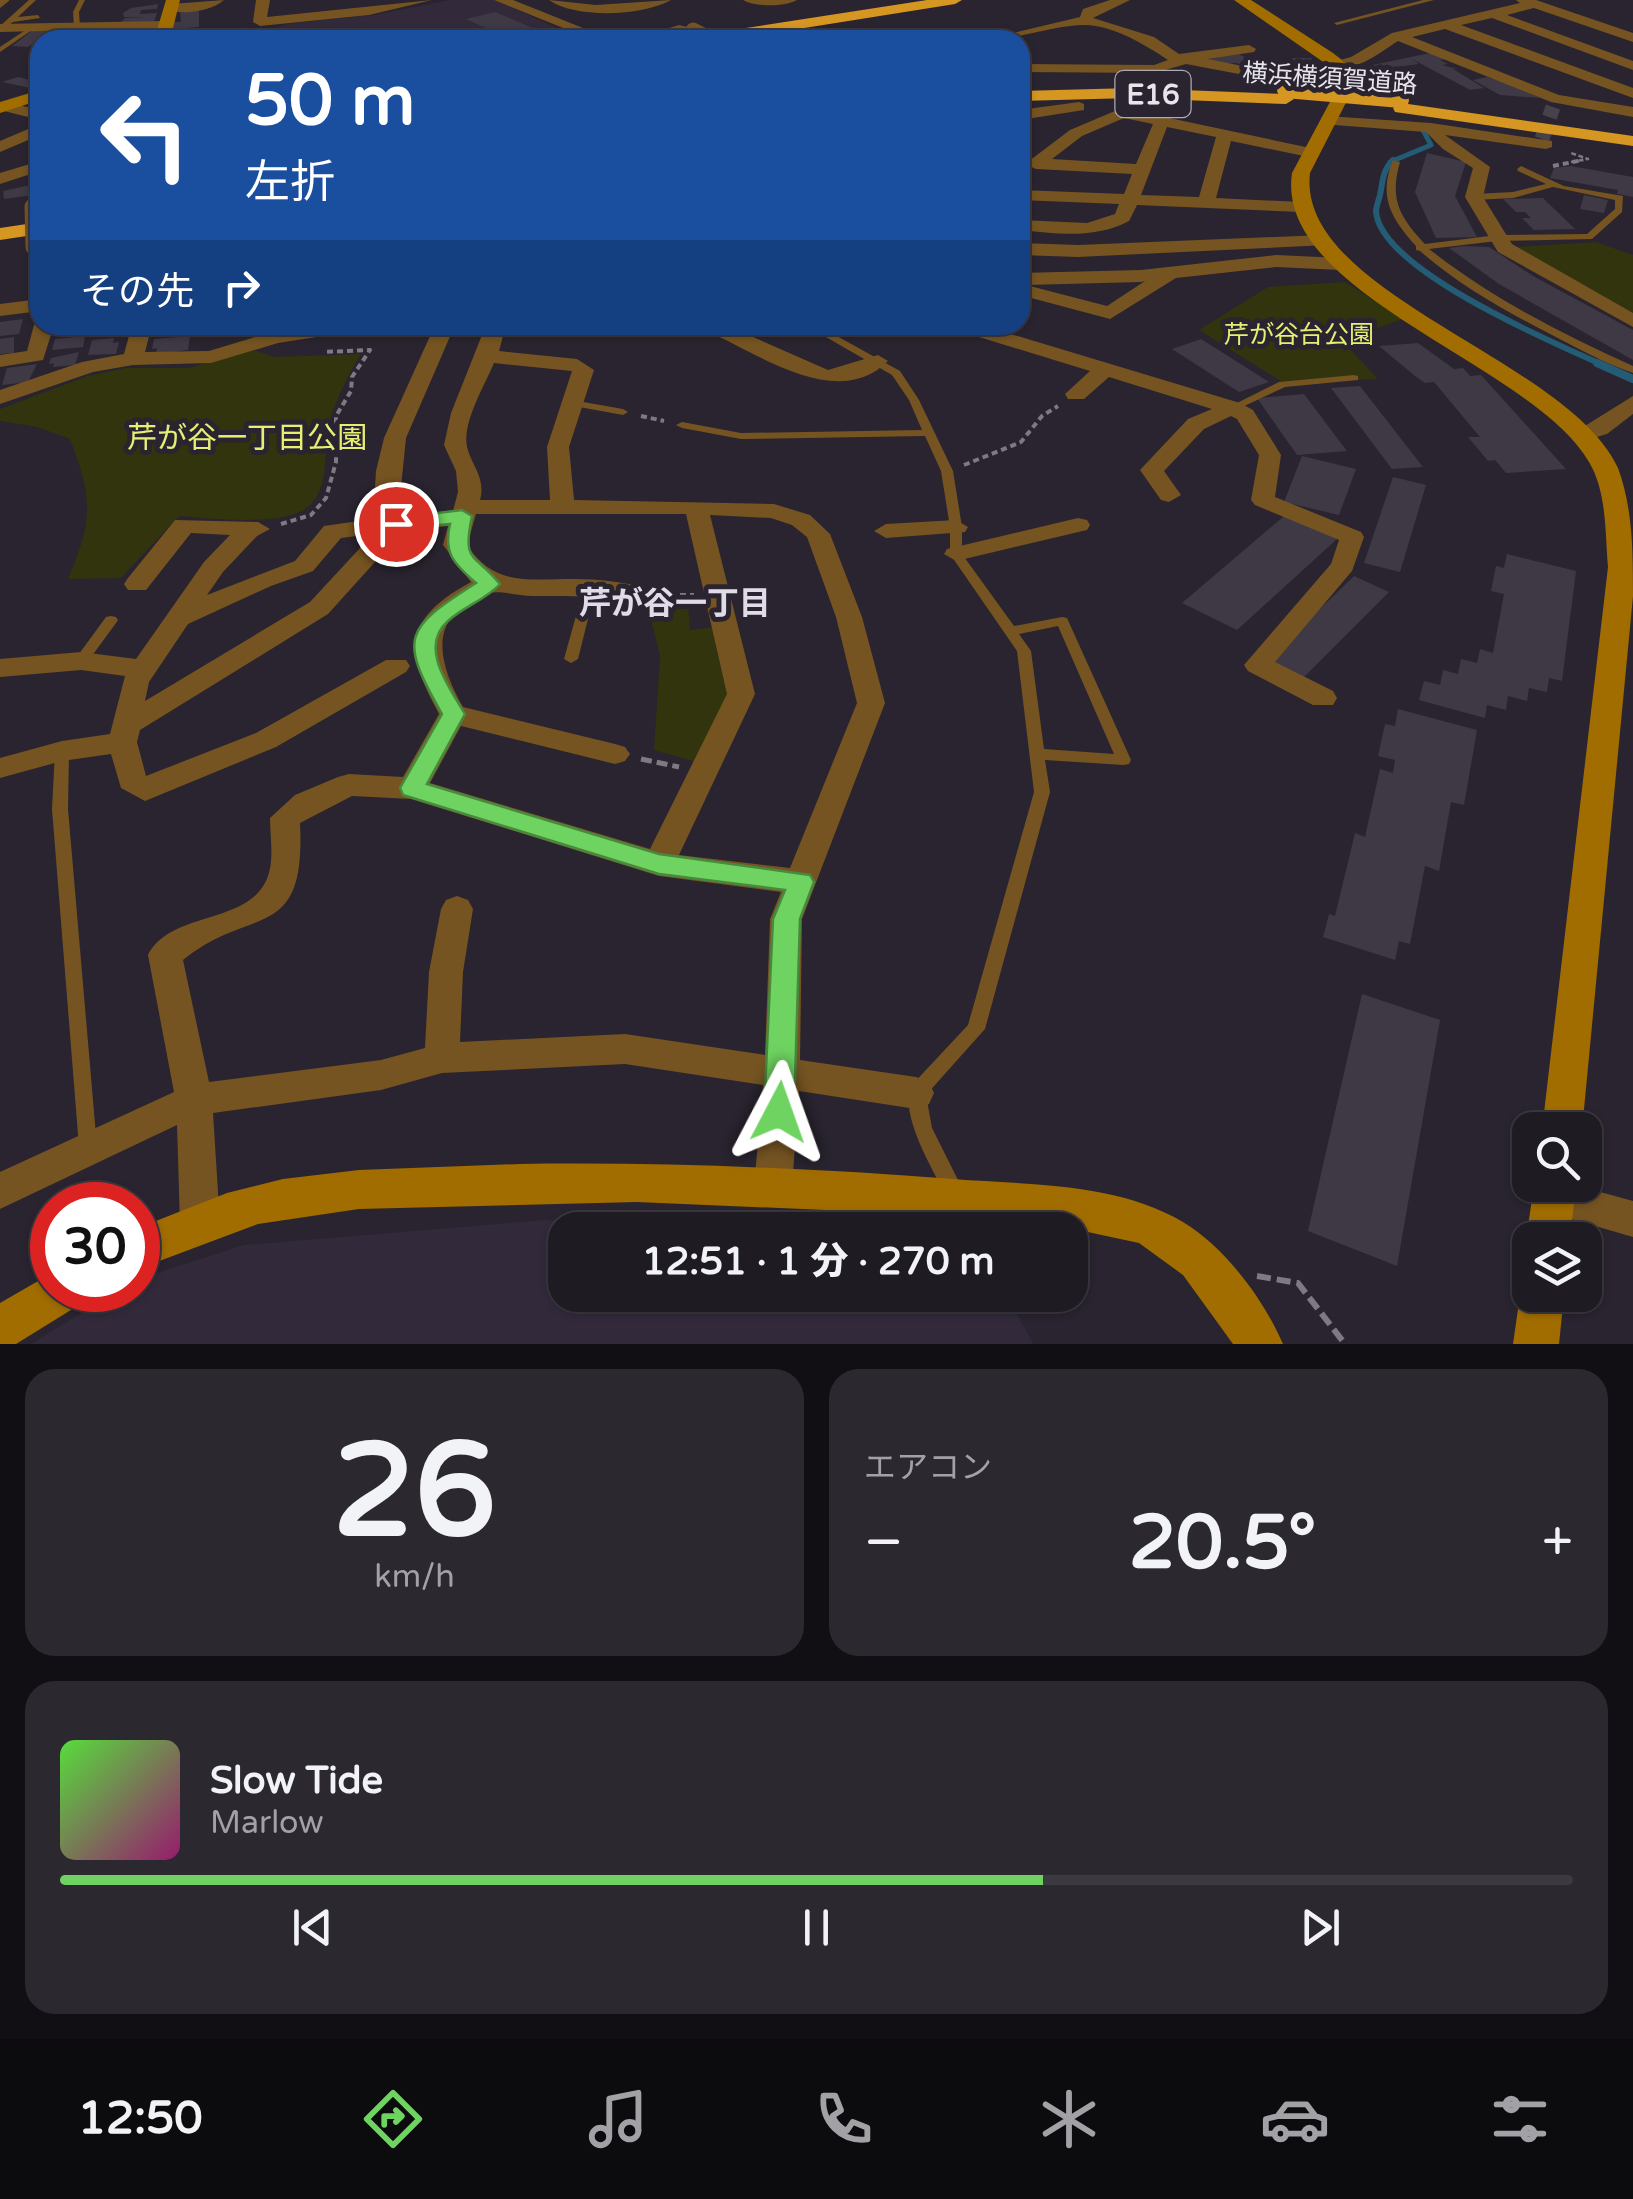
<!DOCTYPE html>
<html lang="ja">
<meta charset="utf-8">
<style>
:root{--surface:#1f1b23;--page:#2c2830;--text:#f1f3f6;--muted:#a1a1a6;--line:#3c3941;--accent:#6ed360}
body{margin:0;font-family:"Varela Round","Noto Sans JP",sans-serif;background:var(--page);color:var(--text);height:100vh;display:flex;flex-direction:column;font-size:38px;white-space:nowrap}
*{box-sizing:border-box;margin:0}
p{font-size:32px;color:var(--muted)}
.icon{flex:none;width:55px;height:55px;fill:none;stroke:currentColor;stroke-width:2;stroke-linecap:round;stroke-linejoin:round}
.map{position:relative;height:1344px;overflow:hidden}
.drawer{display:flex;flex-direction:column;gap:25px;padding:25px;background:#110f13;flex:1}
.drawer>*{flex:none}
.hud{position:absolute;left:30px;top:30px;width:1000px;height:305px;border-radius:30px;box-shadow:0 2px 8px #0004,0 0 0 2px var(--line);background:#1a4fa0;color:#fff;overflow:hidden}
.fabs{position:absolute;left:1512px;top:1112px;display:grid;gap:20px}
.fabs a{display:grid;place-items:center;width:90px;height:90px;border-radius:20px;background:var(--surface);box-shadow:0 2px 8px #0004,0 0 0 2px var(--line);font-size:50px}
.speed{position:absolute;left:30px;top:1182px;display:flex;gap:20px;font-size:50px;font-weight:700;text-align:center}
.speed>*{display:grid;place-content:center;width:130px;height:130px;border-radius:50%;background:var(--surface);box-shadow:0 2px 8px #0004,0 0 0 2px var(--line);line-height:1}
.speed .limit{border:15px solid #d22;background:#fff;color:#111}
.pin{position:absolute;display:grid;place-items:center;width:85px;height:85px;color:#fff;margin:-42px;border:5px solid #fff;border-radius:50%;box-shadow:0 2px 10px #0007}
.me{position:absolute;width:110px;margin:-55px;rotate:4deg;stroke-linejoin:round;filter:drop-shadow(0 0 8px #0008)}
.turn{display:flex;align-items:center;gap:35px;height:210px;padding:0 50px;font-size:45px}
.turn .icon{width:130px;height:130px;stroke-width:2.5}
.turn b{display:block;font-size:70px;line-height:85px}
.then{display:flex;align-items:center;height:95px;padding:0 50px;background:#0003;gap:20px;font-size:38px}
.big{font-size:75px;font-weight:800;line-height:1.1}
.drawer .tile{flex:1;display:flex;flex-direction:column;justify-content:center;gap:15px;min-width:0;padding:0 35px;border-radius:30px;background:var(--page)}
.drawer .dial{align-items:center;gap:0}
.dial b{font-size:130px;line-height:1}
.song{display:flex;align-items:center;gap:30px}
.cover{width:120px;height:120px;border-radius:15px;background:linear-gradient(135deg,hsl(110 70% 55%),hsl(320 70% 35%))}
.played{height:10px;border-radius:5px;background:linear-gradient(90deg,var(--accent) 65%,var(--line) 65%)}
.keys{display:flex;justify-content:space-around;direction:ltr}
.heat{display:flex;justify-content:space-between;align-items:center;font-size:55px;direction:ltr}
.drawer .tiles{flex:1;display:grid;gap:25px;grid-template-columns:1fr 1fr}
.tile:last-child{grid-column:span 2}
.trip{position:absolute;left:548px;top:1212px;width:540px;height:100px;border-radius:30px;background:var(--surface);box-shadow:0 2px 8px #0004,0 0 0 2px var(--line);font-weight:800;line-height:100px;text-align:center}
.tabs{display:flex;height:160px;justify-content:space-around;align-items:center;background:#0c0b0e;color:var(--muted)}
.tabs .icon{width:70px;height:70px}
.tabs .active{color:var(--accent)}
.tabs b{font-size:45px;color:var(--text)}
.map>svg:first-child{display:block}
</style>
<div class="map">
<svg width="1633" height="1344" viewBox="0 0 1633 1344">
<rect width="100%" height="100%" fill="#29242f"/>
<path fill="#322a3b" d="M450,0H494L584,40H264L254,36L287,24L374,15Z
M545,1220L693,1230H565V1295H1007L1033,1344H31L119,1290H138V1279L244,1245Z"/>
<path fill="#31340d" d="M1596,242L1633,255V313L1514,247Z
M1345,282L1403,319L1354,337L1348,347L1378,379L1284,383L1199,330L1268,287Z
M254,350L274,357L361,354C348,374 339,395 331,416C320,444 334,482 309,506C285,528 210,518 179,516L121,578L68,579C93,520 93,499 70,439L37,427L0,421V409L87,376L125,368H189Z
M688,601L690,630L714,627L730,693L696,762L654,750L660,656L647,603Z"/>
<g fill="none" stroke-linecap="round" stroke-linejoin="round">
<path stroke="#235c74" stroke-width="5" d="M1390,162L1431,145L1423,130"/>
<path stroke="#235c74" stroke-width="6" d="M1393,160C1382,171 1383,181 1380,195C1379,199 1376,207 1376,211C1379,269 1554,343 1603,365"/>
<path stroke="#235c74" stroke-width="8" d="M1597,363L1633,379"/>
</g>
<path fill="#3f3946" d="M158,4L157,9L141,10L140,14L157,13L153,24H119L125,18H147L124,17L123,13L131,8Z
M199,10V27L172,29L174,22H181L180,11Z
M495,12L535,29L505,37L466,19Z
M33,30L54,31L28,47L12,46Z
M1430,53L1446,59L1440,60L1448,64L1442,65L1457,69H1453L1484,88L1470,90L1412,59L1419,64L1365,71L1358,68Z
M1238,54L1261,64L1245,67L1237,63L1218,64L1209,59Z
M1292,58H1311L1325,81L1299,80L1293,73H1273L1262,65L1279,64L1293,73L1291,67H1297Z
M18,77L40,83V90L2,82Z
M1487,77L1507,83L1540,98L1500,95L1473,80Z
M1427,153L1466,162L1455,196L1477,237L1436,238L1415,192Z
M1571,166L1633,177V197L1617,194L1618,190L1550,178L1554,168Z
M40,183V194L4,199L3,191Z
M1584,195L1608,200L1604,213L1580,209Z
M1543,198L1575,229L1534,230L1522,218H1531L1525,212H1516L1503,199Z
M1464,246L1489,247L1533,276L1633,330V360L1499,284L1449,248Z
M23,319L19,334L0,336V322Z
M58,325H91L89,332L54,335Z
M97,325H122L120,335L94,337Z
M157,325H188L187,333L161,336L154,335Z
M85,336L83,347L52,350L55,339Z
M190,336L188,350L156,354L157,348L152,349L154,339Z
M14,337V353L0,354V339Z
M114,338L113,343L119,342L116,354L88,355L92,340Z
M1201,339L1269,382L1239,392L1172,349Z
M1418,343L1454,369L1463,368L1470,376L1481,375L1566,469L1506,473L1495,460L1488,461L1468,437H1480L1434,382L1425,383L1415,376L1379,346Z
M79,352L75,365L53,367L54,363L49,364L51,358Z
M37,364L28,382L2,385L7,368Z
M1360,386L1423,467L1392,469L1331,388Z
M1304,394L1347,451L1297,455L1257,398Z
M1302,456L1356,469L1339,515L1284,502Z
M1393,477L1426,485L1400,572L1364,563Z
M1284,516L1337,539L1237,630L1182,603Z
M1507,554L1576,571L1562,681L1549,678L1547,692L1529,688L1527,701L1508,696L1506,710L1487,705L1485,718L1419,700L1424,681L1440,685L1443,670L1458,674L1461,659L1477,663L1480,649L1493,653L1504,594L1491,591L1496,566L1504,568Z
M1354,576L1389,592L1304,677L1268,659Z
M1398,709L1477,730L1464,805L1451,802L1439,871L1425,866L1410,944L1399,941L1395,960L1323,937L1329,914L1335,916L1355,833L1365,837L1380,769L1393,773L1395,760L1378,756L1385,724L1395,726Z
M1362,994L1440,1020L1397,1266L1308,1231Z"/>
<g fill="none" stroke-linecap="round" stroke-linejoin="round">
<path stroke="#46414b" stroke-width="15" stroke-dasharray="15 8" stroke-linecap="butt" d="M1542,139L1553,107"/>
<path stroke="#7e7983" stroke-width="2.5" stroke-dasharray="5 2.5" stroke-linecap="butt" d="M202,37L244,29
M1571,162L1588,159L1571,153"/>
<path stroke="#7e7983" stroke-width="4" stroke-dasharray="6 4" stroke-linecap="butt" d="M1553,166L1583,160
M641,416L664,421
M964,465L1021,442L1042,416L1058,406
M281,524L311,515L326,498L336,462V416L351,391L352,377L370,350L324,352
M660,595H694"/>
<path stroke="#7e7983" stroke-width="5" stroke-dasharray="11 5" stroke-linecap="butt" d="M641,759L679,767"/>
<path stroke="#7e7983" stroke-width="6" stroke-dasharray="14 6" stroke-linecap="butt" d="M1257,1276L1298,1283L1345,1344"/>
<path fill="#755421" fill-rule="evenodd" d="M0,0H9V1L0,8Z
M29,0H36L18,17L38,15L40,18L13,22L4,29L0,30V26Z
M79,0H85L79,12L80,27L77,29L74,27L73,12Z
M1423,0H1434L1337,25L1334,23Z
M30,27L35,28L0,52V47Z
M1393,160L1400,162C1389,200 1400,217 1425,244L1497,235L1587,234L1615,209V200L1553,187L1513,198L1474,200L1470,197L1474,194L1513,192L1546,184L1518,171L1517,169L1521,166L1564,186L1623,196L1622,212L1592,239L1497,241L1429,249C1492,298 1561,334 1633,366V373C1606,364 1579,349 1554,336C1507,312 1460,286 1420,251L1416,250V246C1391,218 1378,197 1393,160Z
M805,325H817L900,371L919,400L953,471L962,527V554L1014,626L1062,617L1067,618L1131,760L1129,764L1124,765L1045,760L1050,792L985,1029L926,1095L932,1128L964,1192L961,1198L954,1201L947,1198C933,1169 901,1119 910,1087L968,1025L1034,792L1017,651L950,554V527L941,471L925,436L741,439L682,428L676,425L682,422L741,433L922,430L909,400L892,375ZM1058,626L1114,754L1044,749L1031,651L1019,634Z
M1354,375L1358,376V380L1285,387L1236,410H1228L1227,408L1279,382Z
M572,400L623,409L628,412L623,415L568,405L567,403Z
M590,583L596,587L578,659L571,663L564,659L584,587Z
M111,616L116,617L118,620L116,623L86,664H76L74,661L76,658L106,617Z
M62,746L67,747L69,751L68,809L97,1147L95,1153L88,1155L81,1153L79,1147L52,809L55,751L57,747Z"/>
<path fill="#755421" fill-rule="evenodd" d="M224,0C210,12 180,16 164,8L171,4Z
M256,0H270L267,17L432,0L369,15L260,26L253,22Z
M494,0H513L613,40H593Z
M549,0L596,5L671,0C643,16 576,19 549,0Z
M743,0H797C785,7 755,7 743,0Z
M1110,0H1130L1093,18L1154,37L1179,54L1249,45L1256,49L1254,52L1208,59L1302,78L1347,80L1355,85L1347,90L1302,86L1186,64L1155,73L1020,72V64L1154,65L1168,60C1146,45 1111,24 1083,25C1049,26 1017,40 983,40L1080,17L1083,9Z
M1516,0H1536L1633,33V42L1534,8L1507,15L1633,61V70L1492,18L1461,25L1633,88V98L1445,29L1412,37L1559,95L1633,107V117L1551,102L1398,41C1379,53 1351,77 1329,63L1351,57L1392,33L1520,3Z
M166,21L173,25L171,28L0,32V24Z
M679,25L700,30L654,40H631Z
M5,102L40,110V120L0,110V104Z
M1079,102L1084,104V110L1020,120V110Z
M1122,108L1315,149L1317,152L1309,157L1231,141L1216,198L1301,202L1310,207L1301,212L1137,205L1129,221C1095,239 1057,234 1020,230V220L1087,223L1115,214L1119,204L1020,200V190L1124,194L1132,174L1036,169L1020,162L1033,158L1070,130ZM1124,118L1153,124L1136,164L1052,159L1082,136ZM1167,127L1216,137L1199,197L1141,195Z
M1327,116L1431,123L1552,141V147L1546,149L1445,135L1490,167L1483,197L1512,244L1633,313V327L1498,252L1465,197L1473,168L1443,149L1426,132L1321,124V118Z
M40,124V135L0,152V141Z
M40,161V171L0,184V173Z
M1322,235L1331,241L1328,245L1078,257L1020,255V243L1078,245Z
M1276,255L1341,258L1350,264L1341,270L1276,267L1176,278L1110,319L1020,295V273L1141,270ZM1145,281L1107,306L1026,285L1141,282Z
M40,299V311L0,316V304Z
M40,320V325H54L43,360L0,367V355L27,351L34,325Z
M132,325H152L145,352L209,351L275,331L314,325H365L355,331L278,343L211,363L133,365L93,372L0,404V390L82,362L124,354Z
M435,325H455L406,438L398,517L453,511L458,492L456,471L444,445L451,413L486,325H506L499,351L577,359L594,370L569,447L574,500L774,504L810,515L830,534L862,617L885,703L802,919L800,1060L916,1077L929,1082L934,1093L929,1104L916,1109L799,1091L792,1187L787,1199L773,1205L759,1199L754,1187L763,1085L625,1064L442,1073L381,1090L213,1113L220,1224L214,1237L200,1242L186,1237L180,1224L177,1125L0,1209V1172L174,1092L148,955C171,911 245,925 266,881C275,862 270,838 270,818L295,795L338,777L349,774L403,777L439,714C404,650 403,619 471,582L443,545L448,526L403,531L328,614L140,730L137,742L146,776L256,733L386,660H406L410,666L406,672L276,747L145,801L121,788L111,754L62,761L0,778V758L62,741L110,734L125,676L81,670L0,677V659L81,652L136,659L204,562L230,535L191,533L146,590H128L124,584L128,578L175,520L258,522L270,529L257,536L223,572L207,595L295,561L324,526L373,519L376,471L384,438ZM494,363L572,371L547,447L550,500H480C486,477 472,467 467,447C462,422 485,385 494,363ZM476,514H686L727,694L650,849L430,783L461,726L615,764L625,761L630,754L625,747L615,744L463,707C437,661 426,614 489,593C501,590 522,597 535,596C571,596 602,596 637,602L650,594L646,588C623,582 599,579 574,579C530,579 494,587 467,545ZM710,515L771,518L792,525L807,537L836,617L857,703L790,868L679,855L755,694ZM373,534L310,602L145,701L149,682L188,624L271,586L313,571L341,538ZM352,796L411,799L659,876L781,892L770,919L765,1055L625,1034L460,1042L463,972L473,909L468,900L457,896L446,900L441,909L429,972L425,1048L381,1060L209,1082L183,960C251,904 306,945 300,823Z
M708,325H726L828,370L878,355L888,361C839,411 760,355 709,332Z
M950,325H981L1240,403L1253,410L1281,455L1275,497L1361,532L1364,537L1352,571L1275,662L1333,691L1337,698L1333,705H1313L1248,671L1244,665L1331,564L1339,540L1255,505L1251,500L1259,455L1237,419L1231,416L1204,429L1164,471L1181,495L1169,502L1161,500L1140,470L1188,419L1212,409L1109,377L1084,399H1068L1065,394L1090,371L953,329Z
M1633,396V414L1607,434L1583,441L1572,434Z
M1078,518L1087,520L1090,525L1087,530L956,561L944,554L947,549Z
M956,520L968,527L965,532L886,538L874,531L886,524Z
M1540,1185H1575L1633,1201V1237L1540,1210L1535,1197Z"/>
<path fill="#a16d00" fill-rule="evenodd" d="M166,0H180L170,40H154Z
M1234,0H1251L1333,53L1342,60L1355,85L1310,173C1296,294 1567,358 1618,468C1633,508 1633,554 1633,596L1582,1130H1542L1608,567C1605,533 1607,492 1589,462C1533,364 1274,295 1292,173L1339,85L1329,66Z
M40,90V100L0,113V102Z
M520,1164C665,1162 809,1168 953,1179C1028,1185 1116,1182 1183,1222C1225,1247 1264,1300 1283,1344H1233L1183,1275L1139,1243L1069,1228L871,1212L637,1202L359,1209L258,1224L138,1269V1228L227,1193L283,1179L359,1170Z
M1534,1185H1576L1570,1240H1530V1248L1526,1240Z
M52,1273V1290H85L79,1305L16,1344H0V1303Z
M1530,1278V1295H1564L1559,1344H1513L1520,1295Z"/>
<path fill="#d69622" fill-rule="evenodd" d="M927,0H962L955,4L729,40H692L700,35Z
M1132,88L1286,94L1294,99L1286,104L1132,98L1020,101V91Z
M1401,103L1633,136V146L1395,112L1393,108Z
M40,222V234L0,240V228Z"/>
<path stroke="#755421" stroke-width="15" d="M693,30L713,40"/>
<path stroke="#755421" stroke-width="19" d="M34,207L35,247L40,248"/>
<path stroke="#d69622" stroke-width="16" d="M1285,90L1401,100"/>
</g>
<path fill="#6ed360" stroke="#48893e" stroke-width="2.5" d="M462,510L472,516C462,564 474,552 500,584C486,600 464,606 448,621C418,647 450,688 465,714L427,784L659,854L810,875L814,882L800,919L794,1112L790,1122L779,1126L768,1122L764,1112L773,919L785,890L659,874L403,795L400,788L442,714C398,637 404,629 476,583C454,564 443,553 450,524L396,530L385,524L396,518Z"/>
<g text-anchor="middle" stroke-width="10" stroke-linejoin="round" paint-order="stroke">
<g font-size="25" fill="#e8e4ec" stroke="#29242f">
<text transform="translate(1330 78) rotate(4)" y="9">横浜横須賀道路</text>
</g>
<g font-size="25" fill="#e6ef73" stroke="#29242f">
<text x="1299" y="343">芹が谷台公園</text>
</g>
<rect fill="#29242f" stroke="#afaab3" stroke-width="2.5" x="1115.5" y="71" width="75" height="46" rx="8"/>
<g font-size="28" font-weight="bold" fill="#e8e4ec">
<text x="1153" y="104">E16</text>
</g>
<g font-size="30" fill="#e6ef73" stroke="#29242f">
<text x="247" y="448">芹が谷一丁目公園</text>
</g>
<g font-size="32" font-weight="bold" fill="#e1dae9" stroke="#29242f">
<text x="675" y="614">芹が谷一丁目</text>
</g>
</g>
</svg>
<div class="fabs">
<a><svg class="icon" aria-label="search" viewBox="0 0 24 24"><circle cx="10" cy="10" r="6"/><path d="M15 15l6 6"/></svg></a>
<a><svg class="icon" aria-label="layers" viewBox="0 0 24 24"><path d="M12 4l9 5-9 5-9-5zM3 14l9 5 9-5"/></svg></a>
</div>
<div class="speed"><div class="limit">30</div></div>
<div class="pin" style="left:396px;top:524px;background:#d93025"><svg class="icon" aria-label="arrive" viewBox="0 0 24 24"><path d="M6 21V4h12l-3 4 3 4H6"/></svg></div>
<svg class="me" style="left:779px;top:1112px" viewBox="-20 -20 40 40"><path d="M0-17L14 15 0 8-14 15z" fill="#6ed360" stroke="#fff" stroke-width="4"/></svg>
<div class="trip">12:51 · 1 分 · 270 m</div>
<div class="hud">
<div class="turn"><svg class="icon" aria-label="left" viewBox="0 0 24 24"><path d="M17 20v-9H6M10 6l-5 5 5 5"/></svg><div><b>50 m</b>左折</div></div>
<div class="then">その先<svg class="icon" aria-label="right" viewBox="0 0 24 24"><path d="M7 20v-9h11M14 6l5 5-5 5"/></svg></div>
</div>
</div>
<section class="drawer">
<div class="tiles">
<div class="tile dial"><b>26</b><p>km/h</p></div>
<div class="tile"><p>エアコン</p>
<div class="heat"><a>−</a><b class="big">20.5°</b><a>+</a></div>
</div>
<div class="tile">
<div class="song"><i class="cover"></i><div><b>Slow Tide</b><p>Marlow</p></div></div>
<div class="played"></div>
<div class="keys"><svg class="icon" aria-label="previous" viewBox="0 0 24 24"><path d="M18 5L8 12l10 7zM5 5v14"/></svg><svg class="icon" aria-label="pause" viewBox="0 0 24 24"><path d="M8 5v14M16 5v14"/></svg><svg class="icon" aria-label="next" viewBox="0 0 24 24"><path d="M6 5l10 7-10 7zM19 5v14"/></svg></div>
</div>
</div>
</section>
<nav class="tabs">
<b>12:50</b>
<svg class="icon active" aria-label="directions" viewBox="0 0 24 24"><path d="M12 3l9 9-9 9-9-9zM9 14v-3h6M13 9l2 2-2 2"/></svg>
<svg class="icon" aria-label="music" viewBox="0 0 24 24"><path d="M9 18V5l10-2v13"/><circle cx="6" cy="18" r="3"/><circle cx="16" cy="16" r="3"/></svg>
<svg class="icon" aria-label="phone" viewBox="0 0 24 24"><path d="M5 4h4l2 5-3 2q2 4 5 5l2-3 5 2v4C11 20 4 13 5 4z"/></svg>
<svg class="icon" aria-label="climate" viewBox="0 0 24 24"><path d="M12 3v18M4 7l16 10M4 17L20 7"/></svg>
<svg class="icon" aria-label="car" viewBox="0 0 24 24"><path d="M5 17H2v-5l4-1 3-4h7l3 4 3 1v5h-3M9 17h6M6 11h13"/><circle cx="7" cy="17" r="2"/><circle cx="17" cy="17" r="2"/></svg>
<svg class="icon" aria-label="filters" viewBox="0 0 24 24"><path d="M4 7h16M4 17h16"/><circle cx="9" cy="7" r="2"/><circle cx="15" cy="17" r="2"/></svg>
</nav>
